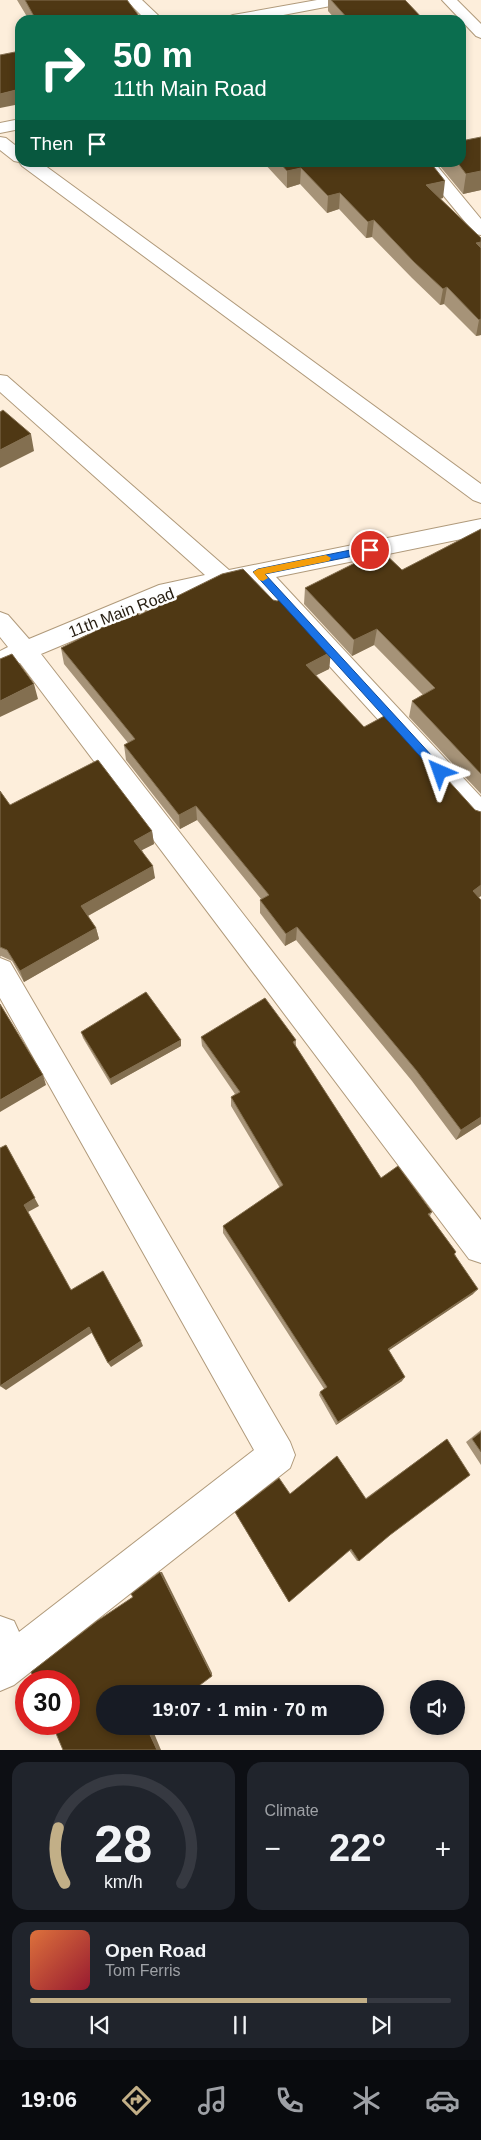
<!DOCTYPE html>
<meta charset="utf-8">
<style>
:root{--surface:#171b24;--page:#20242c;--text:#f1f3f6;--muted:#9ea1a6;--line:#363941;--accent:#c2af87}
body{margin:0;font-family:Helvetica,sans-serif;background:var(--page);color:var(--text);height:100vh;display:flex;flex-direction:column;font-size:19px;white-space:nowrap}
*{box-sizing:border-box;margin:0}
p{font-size:16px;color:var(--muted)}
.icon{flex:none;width:28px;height:28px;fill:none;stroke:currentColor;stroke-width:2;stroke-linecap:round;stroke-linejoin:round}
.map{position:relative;height:1750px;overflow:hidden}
.drawer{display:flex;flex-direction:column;gap:12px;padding:12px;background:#0d0f14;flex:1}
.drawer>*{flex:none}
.guide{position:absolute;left:15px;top:15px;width:451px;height:152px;border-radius:15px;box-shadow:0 2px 8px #0003;background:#0b6e4f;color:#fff;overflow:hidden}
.fabs{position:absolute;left:410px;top:1680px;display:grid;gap:10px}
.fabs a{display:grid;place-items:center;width:55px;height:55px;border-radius:50%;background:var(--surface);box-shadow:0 2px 8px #0003;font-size:25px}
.speed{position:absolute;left:15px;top:1670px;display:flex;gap:10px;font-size:25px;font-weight:700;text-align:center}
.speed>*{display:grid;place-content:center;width:65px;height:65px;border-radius:50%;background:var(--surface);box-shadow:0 2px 8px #0003;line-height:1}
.speed .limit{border:8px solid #d22;background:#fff;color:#111}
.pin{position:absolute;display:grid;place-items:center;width:42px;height:42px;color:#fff;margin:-21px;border:2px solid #fff;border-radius:50%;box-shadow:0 1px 5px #0007}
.me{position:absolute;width:55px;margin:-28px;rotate:317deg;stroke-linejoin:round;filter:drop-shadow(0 0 4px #0008)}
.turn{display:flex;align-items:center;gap:18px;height:105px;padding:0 15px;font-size:22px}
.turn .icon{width:65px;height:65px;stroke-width:2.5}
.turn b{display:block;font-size:35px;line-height:42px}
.then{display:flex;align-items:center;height:48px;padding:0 15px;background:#0003;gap:10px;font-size:19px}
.big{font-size:38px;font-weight:700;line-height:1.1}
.drawer .card{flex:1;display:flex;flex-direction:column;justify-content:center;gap:8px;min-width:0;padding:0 18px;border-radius:15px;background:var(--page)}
.drawer .dial{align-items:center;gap:0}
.dial svg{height:130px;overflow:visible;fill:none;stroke:var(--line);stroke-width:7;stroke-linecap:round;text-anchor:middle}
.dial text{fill:var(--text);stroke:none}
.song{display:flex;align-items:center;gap:15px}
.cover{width:60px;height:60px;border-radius:8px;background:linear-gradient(135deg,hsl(20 70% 55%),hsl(350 70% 35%))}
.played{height:5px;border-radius:2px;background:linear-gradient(90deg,var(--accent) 80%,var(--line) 80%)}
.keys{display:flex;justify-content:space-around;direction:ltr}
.heat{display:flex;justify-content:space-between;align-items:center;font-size:28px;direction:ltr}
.drawer .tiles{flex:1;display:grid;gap:12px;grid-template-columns:1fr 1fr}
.card:last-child{grid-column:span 2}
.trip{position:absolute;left:96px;top:1685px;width:288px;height:50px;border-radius:25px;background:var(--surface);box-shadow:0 2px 8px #0003;font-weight:700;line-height:50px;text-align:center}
.tab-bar{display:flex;height:80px;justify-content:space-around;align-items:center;background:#090b0e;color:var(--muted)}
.tab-bar .icon{width:35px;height:35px}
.tab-bar .selected{color:var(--accent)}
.tab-bar b{font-size:22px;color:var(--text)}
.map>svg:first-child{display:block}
</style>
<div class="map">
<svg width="481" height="1750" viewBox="0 0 481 1750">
<rect width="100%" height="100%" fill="#fdeedb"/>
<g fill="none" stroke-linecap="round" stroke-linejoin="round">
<defs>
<path id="minor" d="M126,0H142L163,20H146Z
M317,0H348L346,3L341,4L257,20H225L228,17L233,15Z
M442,0H457L481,24V38L476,36Z
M20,119V129L0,133V123Z
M0,137L6,138L20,149V162H40L481,484V503L473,500L22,166L19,162L14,161L0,150Z
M416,162H434L481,219V235L475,234Z
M0,375L7,376L229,570L481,519V535L276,577L481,797V826L472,823L253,582L172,599L41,654L481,1220V1263L469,1259L20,663L0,670V651L8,647L0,637V612L8,615L29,639L159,585L205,575L0,392Z
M0,958L10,962L290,1442L295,1455L290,1468L14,1685L0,1691V1616L14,1621L19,1632L254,1450L0,998Z"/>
</defs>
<use href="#minor" stroke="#b09a7b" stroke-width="2"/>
<use href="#minor" fill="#fff" fill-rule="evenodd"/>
</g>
<path fill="#a69378" d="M17,0H127L142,20H29Z
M328,0H405L424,20H336L328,11Z
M481,137V190L463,194L439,165V162H461Z
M263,162H430L443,198L440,199L481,238V335L476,336L444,304L440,305L412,278L372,237L366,238L339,209L327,213L300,184L287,188Z
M481,529V794L409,717L412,701L423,695L374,645L352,656L304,604L305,588L402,570Z
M273,600L331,652L329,669L316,675L364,727L475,810L481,812V896L478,898L481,1124L456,1140L412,1081L296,940L285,946L260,913V900L261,899L197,820L180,829L126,760L124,745L128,743L64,664L61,648L139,615Z
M0,791L10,805L152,831L154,844L142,850L155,878L88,916L96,928L99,939L24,982L12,961L1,956L0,957Z
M81,1032L181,1046L111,1085L83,1038Z
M201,1037L296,1040V1047L381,1178L432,1212L430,1216L456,1252L455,1254L473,1294L389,1350L402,1381L336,1425L319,1395L320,1392L324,1389L223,1233V1226L280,1188L231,1106V1097L235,1094L202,1046Z
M481,1430V1465L466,1442Z
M447,1439L390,1535L359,1561H357L349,1550L289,1602L288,1601L235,1512L290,1494L366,1498Z"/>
<path fill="#836f50" d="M20,89V104L0,108V94Z
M301,168L300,184L287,188V171Z
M481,171V190L463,194L466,174Z
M445,181L443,198L423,202L426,185Z
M340,193L339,209L327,213L328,196Z
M374,220L372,237L366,238L368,222Z
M481,242V258L476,243Z
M447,287L444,304L440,305L443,289Z
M481,319V335L476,336L479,320Z
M31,434L34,451L0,468V450Z
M377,629L374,645L352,656L354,640Z
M331,652L329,669L305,681L306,665Z
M34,684L38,699L0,717V701Z
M196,806L197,820L180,829L179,815Z
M152,831L154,844L136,853L134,841Z
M153,866L155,878L84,918L81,906Z
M481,885V896L468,904L473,891Z
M297,927L296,940L285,946L286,934Z
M96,928L99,939L24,982L20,971Z
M181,1040V1046L111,1085L110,1079Z
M43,1075L46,1085L0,1112V1100Z
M481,1117V1124L456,1140L461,1130Z
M6,1145L39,1206L28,1212L24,1205Z
M478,1289L473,1294L385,1353L388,1349Z
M89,1327L93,1332L6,1390L0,1386Z
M141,1341L143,1346L111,1367L108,1363Z
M405,1377L402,1381L336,1425L338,1422Z
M160,1572H162L212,1673V1676Z
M146,1726H151L161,1750H157Z"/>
<path fill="#4f3814" stroke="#836f50" d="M25,0H127L142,20H103L102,19L96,20H36Z
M331,0H405L424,20H349Z
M20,51V89L0,94V55Z
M481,137V171L466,174L457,162H461V141Z
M279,162H430L445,181L426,185L481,238V242L476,243L481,248V319L479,320L447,287L443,289L414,262L374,220L368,222L340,193L328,196L301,168L287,171Z
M3,410L31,434L0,450V412Z
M481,529V774L412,701L435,688L377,629L354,640L305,588L381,550L402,570Z
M243,569L273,600L277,601L282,599L331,652L306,665L364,727L388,714L475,810L481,812V885L473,891L481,900V1117L461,1130L416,1070L297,927L286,934L260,900L269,895L196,806L179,815L124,745L135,739L61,648L135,611L139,615L222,574Z
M12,654L34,684L0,701V659Z
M98,760L152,831L134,841L153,866L81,906L96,928L20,971L7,950L0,947V791L10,805Z
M146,992L181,1040L110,1079L81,1032Z
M265,998L296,1040L293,1042L381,1178L398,1166L432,1212L428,1214L456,1252L454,1254L478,1289L388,1349L405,1377L338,1422L320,1392L327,1387L223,1226L283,1185L231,1097L240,1092L201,1037Z
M0,1004L43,1075L0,1100Z
M6,1145L35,1198L24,1205L71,1290L103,1271L141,1341L108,1363L89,1327L0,1386V1148Z
M481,1432V1452L472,1439Z
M447,1439L470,1475L390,1535L359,1561L351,1549L289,1602L235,1512L279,1478L290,1494L337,1456L366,1499Z
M160,1572L212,1676L188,1694H105V1726H146L157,1750H63L52,1724H69V1681H35L31,1672L97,1621L133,1597L131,1594Z"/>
<path fill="#1a73e8" stroke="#114b97" d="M370,546L374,550L373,552L265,574L444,769L446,772L440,776L437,775L253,572L258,569Z"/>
<path fill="#f59e0b" d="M326,555L331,558L329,561L265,574L268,578L263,581L259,580L253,572L258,569Z"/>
<g text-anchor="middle" stroke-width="5" stroke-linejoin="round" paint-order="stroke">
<g font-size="16" fill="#241b0f" stroke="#fefefe">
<text transform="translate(121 612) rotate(-21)" y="6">11th Main Road</text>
</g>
</g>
</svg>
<div class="fabs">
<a><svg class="icon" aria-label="sound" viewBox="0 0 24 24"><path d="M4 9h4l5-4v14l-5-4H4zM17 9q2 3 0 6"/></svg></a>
</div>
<div class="speed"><div class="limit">30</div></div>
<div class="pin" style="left:370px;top:550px;background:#d93025"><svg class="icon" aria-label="arrive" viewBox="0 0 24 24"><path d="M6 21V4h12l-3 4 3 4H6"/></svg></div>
<svg class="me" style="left:440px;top:772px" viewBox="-20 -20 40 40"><path d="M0-17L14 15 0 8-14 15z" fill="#1a73e8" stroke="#fff" stroke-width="4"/></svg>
<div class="trip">19:07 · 1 min · 70 m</div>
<div class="guide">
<div class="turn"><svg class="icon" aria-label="right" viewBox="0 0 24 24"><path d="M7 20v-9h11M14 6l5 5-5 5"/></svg><div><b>50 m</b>11th Main Road</div></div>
<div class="then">Then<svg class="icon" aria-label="arrive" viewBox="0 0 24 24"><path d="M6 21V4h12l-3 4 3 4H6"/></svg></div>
</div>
</div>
<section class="drawer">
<div class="tiles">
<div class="card dial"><svg viewBox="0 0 100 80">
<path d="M14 69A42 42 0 1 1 86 69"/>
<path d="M14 69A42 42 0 0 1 10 35" stroke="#c2af87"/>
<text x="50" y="56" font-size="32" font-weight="700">28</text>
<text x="50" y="72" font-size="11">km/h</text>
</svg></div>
<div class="card"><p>Climate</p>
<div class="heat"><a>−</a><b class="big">22°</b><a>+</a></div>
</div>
<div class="card">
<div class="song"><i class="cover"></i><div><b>Open Road</b><p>Tom Ferris</p></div></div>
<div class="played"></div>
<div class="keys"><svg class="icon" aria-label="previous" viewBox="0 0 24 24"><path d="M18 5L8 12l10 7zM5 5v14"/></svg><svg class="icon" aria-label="pause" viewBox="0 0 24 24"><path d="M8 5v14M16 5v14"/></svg><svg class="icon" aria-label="next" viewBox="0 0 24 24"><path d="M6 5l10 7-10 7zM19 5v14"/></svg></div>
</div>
</div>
</section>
<nav class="tab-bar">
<b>19:06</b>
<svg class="icon selected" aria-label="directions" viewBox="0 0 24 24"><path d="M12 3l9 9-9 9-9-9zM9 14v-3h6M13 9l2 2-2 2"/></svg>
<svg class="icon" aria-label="music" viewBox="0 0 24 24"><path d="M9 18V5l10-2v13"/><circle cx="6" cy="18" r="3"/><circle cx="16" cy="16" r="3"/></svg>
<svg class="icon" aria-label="phone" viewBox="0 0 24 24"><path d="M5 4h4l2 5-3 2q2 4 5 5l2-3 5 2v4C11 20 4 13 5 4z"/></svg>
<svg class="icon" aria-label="climate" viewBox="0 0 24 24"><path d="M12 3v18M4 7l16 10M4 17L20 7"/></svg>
<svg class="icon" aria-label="car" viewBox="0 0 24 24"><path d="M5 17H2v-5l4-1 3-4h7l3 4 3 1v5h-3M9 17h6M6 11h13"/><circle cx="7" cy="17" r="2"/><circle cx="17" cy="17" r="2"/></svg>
</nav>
